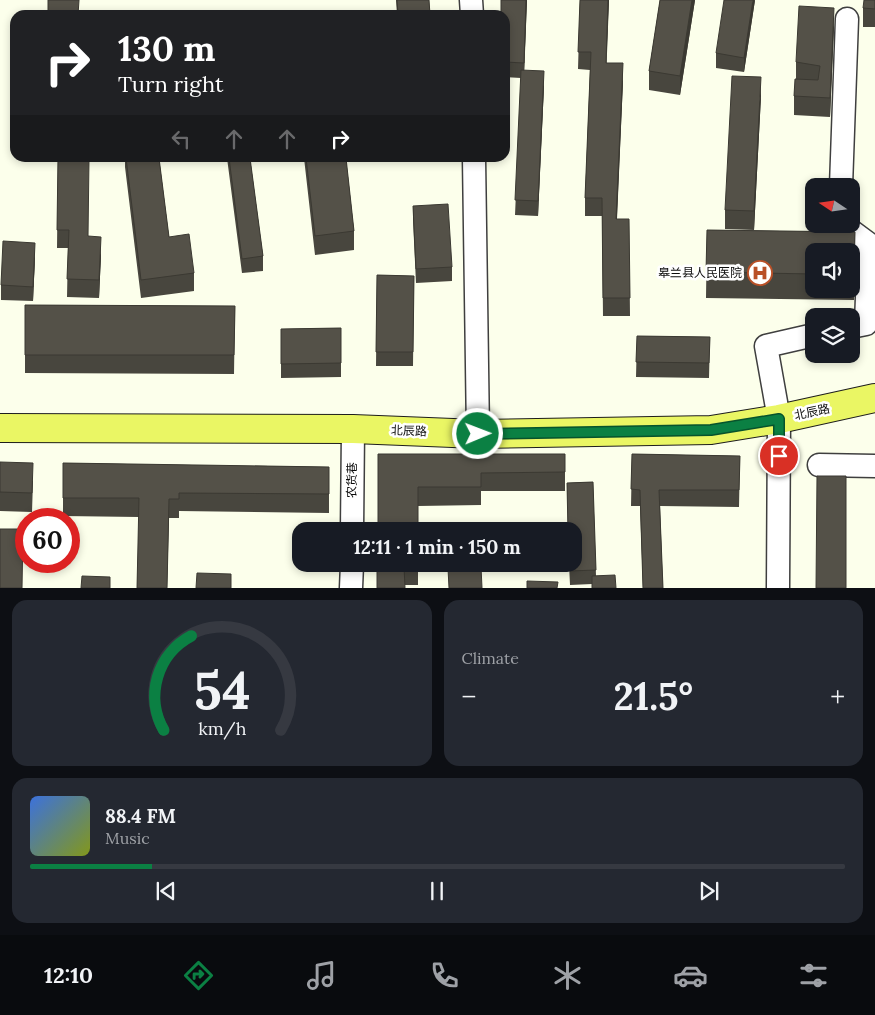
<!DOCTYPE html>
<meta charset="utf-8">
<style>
:root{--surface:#171b24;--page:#242831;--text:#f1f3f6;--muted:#9ea1a6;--line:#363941;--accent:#0b8043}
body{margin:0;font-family:Lora,"Noto Sans SC",serif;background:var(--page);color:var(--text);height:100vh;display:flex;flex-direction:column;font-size:19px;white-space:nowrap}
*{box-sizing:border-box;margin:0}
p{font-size:16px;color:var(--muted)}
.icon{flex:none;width:28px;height:28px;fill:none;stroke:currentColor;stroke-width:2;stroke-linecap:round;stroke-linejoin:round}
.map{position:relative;height:588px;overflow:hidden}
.side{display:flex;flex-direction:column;gap:12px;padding:12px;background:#0d0f14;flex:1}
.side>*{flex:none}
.hud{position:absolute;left:10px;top:10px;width:500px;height:152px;border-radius:15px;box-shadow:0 2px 8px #0003;background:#202124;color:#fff;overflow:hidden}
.needle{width:32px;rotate:283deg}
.controls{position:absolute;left:805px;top:178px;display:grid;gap:10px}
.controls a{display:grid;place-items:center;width:55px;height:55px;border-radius:10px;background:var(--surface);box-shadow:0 2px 8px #0003;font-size:25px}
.speed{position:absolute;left:15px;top:508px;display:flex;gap:10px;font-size:25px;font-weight:700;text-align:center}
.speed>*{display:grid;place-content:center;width:65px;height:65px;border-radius:50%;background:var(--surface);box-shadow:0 2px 8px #0003;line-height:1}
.speed .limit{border:8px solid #d22;background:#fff;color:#111}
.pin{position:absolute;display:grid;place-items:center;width:42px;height:42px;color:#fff;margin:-21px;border:2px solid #fff;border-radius:50%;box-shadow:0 1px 5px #0007}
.me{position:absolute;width:55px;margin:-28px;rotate:89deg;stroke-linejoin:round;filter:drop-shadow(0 0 4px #0008)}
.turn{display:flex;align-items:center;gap:18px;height:105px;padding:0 25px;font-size:22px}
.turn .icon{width:65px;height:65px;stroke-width:2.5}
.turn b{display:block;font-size:35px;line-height:42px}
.lanes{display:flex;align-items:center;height:48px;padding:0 25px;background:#0003;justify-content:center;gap:25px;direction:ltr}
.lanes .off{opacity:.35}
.big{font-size:38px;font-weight:700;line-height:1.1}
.side .card{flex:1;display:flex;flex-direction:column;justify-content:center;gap:8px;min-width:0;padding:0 18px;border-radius:15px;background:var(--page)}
.side .dial{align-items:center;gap:0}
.dial svg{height:130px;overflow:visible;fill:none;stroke:var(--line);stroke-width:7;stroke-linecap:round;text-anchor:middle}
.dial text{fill:var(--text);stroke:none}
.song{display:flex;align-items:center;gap:15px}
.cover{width:60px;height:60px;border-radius:8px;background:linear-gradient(135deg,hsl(220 70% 55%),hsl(70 70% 35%))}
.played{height:5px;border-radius:2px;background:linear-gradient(90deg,var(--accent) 15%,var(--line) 15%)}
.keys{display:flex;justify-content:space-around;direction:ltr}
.heat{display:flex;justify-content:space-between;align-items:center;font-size:28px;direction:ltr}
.side .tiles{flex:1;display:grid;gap:12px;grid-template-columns:1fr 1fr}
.card:last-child{grid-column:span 2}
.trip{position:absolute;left:292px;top:522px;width:290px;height:50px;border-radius:15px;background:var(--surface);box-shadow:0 2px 8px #0003;font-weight:700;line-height:50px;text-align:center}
.tab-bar{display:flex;height:80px;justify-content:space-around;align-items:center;background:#090b0e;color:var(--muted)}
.tab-bar .icon{width:35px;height:35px}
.tab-bar .active{color:var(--accent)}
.tab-bar b{font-size:22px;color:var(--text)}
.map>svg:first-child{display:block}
</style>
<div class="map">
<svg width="875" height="588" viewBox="0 0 875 588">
<rect width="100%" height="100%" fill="#fcffeb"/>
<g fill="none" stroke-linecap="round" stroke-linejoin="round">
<defs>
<path id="minor" d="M471,0L472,15
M474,158L478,434
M841,186L847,19
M842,224L869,244L866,324L851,327
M819,465L875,466
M352,531L353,429
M351,588L352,564
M778,588L779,419L766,346L814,335"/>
<path id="major" d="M0,428L353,429L478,434L711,430L779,419L875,398"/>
</defs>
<use href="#minor" stroke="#3f3f3f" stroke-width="25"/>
<use href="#major" stroke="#1d1d1d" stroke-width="30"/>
<use href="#minor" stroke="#fff" stroke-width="22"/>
<use href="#major" stroke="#eaf664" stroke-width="28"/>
</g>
<path fill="#48463e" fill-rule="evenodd" d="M396,0H429L430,15H397Z
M527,0L524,71L544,86L538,216L515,215L521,78L505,77V15Z
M580,0H609L606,63L623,81L617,219H629L630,316H603L602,216H585V198L590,70L578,69Z
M660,0H695L680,95L649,90V71Z
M755,0L744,72L716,68V53Z
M875,0V27H863V8Z
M834,26L830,117L794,115V96L796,79V62Z
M761,96L754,230L725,229V210Z
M58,158L88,236L101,255L99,298L67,297L68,248H57Z
M125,158H159L169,237L194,273V291L141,298L125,167Z
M227,158H250L263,256V271L242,273Z
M304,158H346L354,231V250L315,255Z
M413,206L452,267V281L416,283L413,220Z
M707,230L855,232L854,300L706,298ZM814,251H851V289H814Z
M35,257L33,301L1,300V285Z
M377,275L414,276L413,366H376Z
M25,305L235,306L234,374L25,373Z
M341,328V377L281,378V329Z
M637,336L710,337L709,378L636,377Z
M378,454H565V491H481V505L418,506Z
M632,454L740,456L739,507L660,506L663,588H643L640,506H631Z
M0,462L33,481L32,512L0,511Z
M63,463L329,467V513L179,511V518H169L167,588H137L139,517L63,516Z
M593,482L596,576L592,584L570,585L569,564H574V531H568L567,483Z
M377,564H418V585H405Z"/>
<path fill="#3b3932" d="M526,0H527L524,78V63Z
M608,0H609L606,80V63Z
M692,0H695L680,95V76Z
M753,0H755L744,72V58Z
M834,8V26L830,117V98Z
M623,63V81L616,237V219Z
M544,71V86L538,216V201Z
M761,77V96L754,230V211Z
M855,232V258L854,300V274Z
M101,237V255L99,298V280Z
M35,243V257L33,301V287Z"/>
<path fill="#545148" stroke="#3b3932" d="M48,0H79L78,15H48Z
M397,0H429L430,15H398Z
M501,0H526L524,63L505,62V15H501Z
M580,0H608L606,63H623L616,219H629L630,298H603L602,198H585L591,52H578Z
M660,0H692L680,76L649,71Z
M724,0H753L744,58L716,53Z
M864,0H875V9L863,8Z
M799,6L834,8L830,98L794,96L795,79L818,80L820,66L796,62Z
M521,70L544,71L538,201L515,200Z
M732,76L761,77L754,211L725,210Z
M58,158H89L88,236L101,237L99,280L67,279L69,230H57Z
M126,158H159L169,237L189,234L194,273L141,280Z
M229,158H250L263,256L242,259Z
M306,158H346L354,231L315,236Z
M448,204L452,267L416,269L413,206Z
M707,230L855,232L854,274H851V251H814V274L706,272Z
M3,241L35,243L33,287L1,285Z
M377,275L414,276L413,352H376Z
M25,305L235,306L234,355H25Z
M341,328V363L281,364V329Z
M637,336L710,337L709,363L636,362Z
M378,454H565V472L481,473V487H418V531H378Z
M632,454L740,456L739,490H659L663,588H643L640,490L631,489Z
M0,462L33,463L32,493L0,492Z
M63,463L329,467V494L179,493V499H169L167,588H137L139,498H63Z
M817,476H846V588H816Z
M593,482L596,570L570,571L569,564H574V531H568L567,483Z
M0,529H23L22,588H0Z
M377,564H418V566H404L405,588H377Z
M481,567L482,588H449L448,568Z
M197,573L231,574V588H196Z
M615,575L616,588H592V576Z
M82,576L110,577V588H81Z
M527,581L558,582L557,588H527Z"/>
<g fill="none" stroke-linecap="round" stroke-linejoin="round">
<defs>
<path id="route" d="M478,434L711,430L779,419V456"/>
</defs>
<use href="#route" stroke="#07532c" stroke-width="12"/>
<use href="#route" stroke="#0b8043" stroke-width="9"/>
</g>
<defs>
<symbol id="hospital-ring" viewBox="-11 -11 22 22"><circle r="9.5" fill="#fff" stroke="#b95027" stroke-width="1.5"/><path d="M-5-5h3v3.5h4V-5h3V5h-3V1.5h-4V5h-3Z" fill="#b95027"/></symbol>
</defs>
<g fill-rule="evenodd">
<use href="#hospital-ring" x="746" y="259" width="28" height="28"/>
</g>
<g text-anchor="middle" stroke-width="5" stroke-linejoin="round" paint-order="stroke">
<g font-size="12" fill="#0c0c0c" stroke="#fff" text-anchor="end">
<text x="742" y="277">皋兰县人民医院</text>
</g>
<g font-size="12" fill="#0c0c0c" stroke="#fff">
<text transform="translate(812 412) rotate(-12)" y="4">北辰路</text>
<text transform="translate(409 431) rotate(2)" y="4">北辰路</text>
<text transform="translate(352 480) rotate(-90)" y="4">农货巷</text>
</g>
</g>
</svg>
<div class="controls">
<a><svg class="needle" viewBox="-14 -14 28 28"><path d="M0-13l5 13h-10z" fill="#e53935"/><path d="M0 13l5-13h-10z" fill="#9ea1a6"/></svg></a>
<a><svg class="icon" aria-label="sound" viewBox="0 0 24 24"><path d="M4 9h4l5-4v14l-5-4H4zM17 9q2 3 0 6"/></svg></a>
<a><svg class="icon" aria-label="layers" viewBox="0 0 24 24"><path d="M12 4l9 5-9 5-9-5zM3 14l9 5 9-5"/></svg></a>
</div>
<div class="speed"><div class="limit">60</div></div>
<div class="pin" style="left:779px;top:456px;background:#d93025"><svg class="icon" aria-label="arrive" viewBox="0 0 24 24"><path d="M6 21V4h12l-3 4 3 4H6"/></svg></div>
<svg class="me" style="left:478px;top:434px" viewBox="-20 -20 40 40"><circle r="17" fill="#0b8043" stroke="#fff" stroke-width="3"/><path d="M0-11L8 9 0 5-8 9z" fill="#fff"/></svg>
<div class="trip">12:11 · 1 min · 150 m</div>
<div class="hud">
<div class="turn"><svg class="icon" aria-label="right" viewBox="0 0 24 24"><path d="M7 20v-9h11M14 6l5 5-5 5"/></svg><div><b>130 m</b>Turn right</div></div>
<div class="lanes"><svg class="icon off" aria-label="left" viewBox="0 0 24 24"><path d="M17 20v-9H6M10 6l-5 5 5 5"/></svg><svg class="icon off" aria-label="ahead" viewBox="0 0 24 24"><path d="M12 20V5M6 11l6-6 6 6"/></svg><svg class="icon off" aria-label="ahead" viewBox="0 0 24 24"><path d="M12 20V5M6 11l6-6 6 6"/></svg><svg class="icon" aria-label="right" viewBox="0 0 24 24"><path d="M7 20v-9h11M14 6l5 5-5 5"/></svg></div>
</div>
</div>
<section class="side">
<div class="tiles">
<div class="card dial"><svg viewBox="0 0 100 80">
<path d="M14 69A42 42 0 1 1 86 69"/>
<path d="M14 69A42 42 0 0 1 31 11" stroke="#0b8043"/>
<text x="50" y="56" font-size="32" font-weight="700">54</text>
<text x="50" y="72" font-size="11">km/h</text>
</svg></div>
<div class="card"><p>Climate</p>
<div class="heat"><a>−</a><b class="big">21.5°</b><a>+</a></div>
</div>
<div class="card">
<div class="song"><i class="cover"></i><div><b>88.4 FM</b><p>Music</p></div></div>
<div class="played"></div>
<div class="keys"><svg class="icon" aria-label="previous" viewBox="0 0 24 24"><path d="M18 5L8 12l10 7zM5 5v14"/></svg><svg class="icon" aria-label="pause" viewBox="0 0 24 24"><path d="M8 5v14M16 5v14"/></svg><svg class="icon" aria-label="next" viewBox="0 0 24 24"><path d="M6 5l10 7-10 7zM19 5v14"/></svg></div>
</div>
</div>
</section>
<nav class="tab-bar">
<b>12:10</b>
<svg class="icon active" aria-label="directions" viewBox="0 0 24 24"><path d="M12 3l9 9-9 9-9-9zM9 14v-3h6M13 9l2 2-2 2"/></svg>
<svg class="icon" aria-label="music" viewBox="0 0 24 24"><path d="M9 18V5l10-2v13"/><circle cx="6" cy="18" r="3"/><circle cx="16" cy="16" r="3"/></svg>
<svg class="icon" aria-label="phone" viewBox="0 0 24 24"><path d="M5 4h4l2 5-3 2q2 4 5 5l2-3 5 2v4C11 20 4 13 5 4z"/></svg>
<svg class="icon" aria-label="climate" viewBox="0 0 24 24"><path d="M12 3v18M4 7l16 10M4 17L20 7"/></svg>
<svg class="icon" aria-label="car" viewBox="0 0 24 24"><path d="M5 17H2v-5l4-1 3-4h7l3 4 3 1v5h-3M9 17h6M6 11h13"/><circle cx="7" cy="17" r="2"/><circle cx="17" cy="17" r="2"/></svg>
<svg class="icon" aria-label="filters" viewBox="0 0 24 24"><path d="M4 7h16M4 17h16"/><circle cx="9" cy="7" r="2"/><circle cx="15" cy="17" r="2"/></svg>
</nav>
